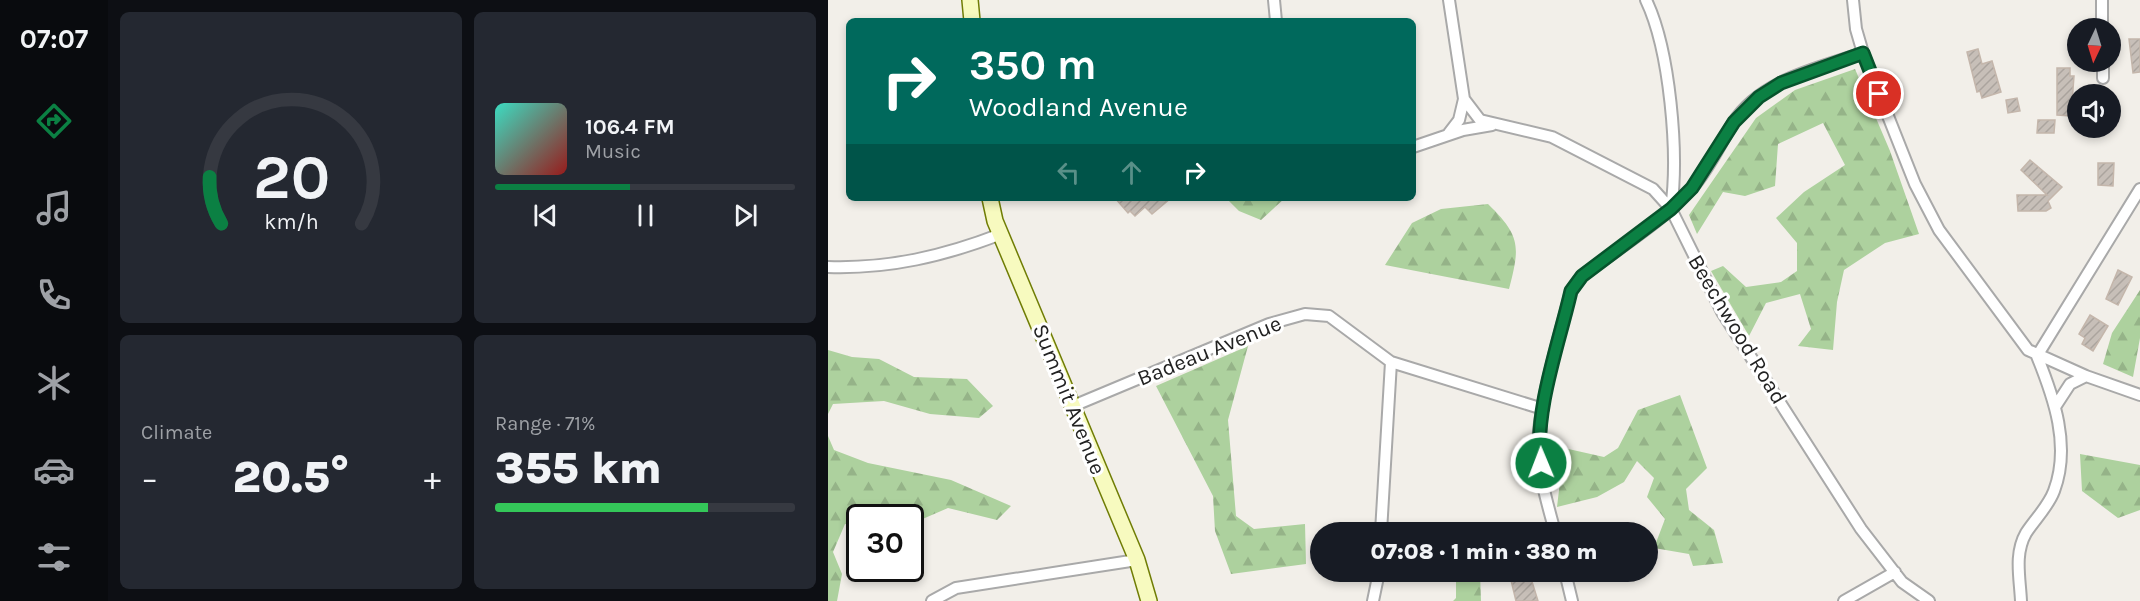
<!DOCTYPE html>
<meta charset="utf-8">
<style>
:root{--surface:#171b24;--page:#242831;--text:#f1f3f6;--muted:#9ea1a6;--line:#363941;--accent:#0b8043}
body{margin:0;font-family:Karla,sans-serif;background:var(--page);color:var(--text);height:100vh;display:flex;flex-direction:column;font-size:22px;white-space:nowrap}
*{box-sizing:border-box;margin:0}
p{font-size:20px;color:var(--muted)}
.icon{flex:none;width:33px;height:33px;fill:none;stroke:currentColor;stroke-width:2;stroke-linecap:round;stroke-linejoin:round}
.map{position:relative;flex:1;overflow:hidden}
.panel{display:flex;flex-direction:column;gap:12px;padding:12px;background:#0d0f14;width:720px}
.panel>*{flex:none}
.hud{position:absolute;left:18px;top:18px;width:570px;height:183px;border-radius:9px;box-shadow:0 3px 9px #0003;background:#00695c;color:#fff;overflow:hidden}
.needle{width:39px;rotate:184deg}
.tools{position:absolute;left:1239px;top:18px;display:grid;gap:12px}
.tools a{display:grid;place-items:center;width:54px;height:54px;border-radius:50%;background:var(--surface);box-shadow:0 3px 9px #0003;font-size:30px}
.speed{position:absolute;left:18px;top:504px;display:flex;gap:12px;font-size:30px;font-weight:700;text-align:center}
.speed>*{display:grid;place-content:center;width:78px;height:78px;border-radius:50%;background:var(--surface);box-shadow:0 3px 9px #0003;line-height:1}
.speed .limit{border:3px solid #111;border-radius:9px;background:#fff;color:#111}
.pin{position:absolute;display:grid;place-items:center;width:51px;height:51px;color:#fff;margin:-26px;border:3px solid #fff;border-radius:50%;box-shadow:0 2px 6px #0007}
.me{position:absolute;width:66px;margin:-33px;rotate:359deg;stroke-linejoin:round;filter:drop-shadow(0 0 4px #0008)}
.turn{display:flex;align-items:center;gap:21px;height:126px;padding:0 24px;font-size:27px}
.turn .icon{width:78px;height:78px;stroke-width:2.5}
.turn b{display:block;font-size:42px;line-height:51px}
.lanes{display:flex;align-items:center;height:57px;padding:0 24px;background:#0003;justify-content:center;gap:30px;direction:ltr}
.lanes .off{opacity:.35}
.big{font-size:45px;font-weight:800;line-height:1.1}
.panel .widget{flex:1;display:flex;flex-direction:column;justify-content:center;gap:9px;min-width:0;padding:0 21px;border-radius:9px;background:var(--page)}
.panel .dial{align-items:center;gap:0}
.dial svg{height:156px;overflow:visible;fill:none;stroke:var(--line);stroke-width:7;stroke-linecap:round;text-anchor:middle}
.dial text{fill:var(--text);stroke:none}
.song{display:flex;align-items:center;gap:18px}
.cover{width:72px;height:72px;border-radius:9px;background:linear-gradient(135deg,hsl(170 70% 55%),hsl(0 70% 35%))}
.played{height:6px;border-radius:3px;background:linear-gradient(90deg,var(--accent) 45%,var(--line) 45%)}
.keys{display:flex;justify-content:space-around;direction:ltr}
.heat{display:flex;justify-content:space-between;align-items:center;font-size:33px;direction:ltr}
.charge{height:9px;border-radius:4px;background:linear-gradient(90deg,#34c759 71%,var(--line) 0)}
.panel .tiles{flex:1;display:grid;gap:12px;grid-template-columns:repeat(2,1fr)}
.trip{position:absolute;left:482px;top:522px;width:348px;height:60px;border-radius:30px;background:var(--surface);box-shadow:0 3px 9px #0003;font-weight:800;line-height:60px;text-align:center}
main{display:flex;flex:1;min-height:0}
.tabs{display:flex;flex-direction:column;width:108px;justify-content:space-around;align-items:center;background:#090b0e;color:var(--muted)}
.tabs .icon{width:42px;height:42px}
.tabs .current{color:var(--accent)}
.tabs b{font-size:27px;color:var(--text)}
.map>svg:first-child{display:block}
</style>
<main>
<nav class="tabs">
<b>07:07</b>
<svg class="icon current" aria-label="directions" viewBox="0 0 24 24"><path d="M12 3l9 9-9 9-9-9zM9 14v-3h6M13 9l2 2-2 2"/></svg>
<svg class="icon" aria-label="music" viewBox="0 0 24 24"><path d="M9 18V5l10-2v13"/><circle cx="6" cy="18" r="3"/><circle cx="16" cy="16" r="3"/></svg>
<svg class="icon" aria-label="phone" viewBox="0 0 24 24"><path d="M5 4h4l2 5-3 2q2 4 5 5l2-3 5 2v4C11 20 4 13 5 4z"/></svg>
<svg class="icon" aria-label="climate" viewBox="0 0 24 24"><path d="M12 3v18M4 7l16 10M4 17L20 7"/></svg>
<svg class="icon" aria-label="car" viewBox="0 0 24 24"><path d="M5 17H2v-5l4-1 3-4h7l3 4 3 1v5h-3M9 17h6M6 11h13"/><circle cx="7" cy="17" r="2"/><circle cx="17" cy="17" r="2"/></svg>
<svg class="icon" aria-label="filters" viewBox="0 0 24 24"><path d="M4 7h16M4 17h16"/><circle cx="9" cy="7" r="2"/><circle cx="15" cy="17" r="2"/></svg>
</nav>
<section class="panel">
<div class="tiles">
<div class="widget dial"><svg viewBox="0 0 100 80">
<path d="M14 69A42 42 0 1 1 86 69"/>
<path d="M14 69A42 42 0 0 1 8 45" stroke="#0b8043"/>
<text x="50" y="56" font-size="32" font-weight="700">20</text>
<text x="50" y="72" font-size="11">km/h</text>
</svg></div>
<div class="widget">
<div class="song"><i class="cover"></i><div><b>106.4 FM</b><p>Music</p></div></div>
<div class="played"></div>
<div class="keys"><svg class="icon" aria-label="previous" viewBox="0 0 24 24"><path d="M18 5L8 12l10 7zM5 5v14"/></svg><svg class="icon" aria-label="pause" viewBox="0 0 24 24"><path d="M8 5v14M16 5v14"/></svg><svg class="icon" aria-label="next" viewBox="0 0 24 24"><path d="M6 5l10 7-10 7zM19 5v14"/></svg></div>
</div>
<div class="widget"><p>Climate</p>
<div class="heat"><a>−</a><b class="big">20.5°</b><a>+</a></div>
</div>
<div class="widget"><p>Range · 71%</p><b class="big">355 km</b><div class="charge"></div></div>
</div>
</section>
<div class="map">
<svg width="1312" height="601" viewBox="0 0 1312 601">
<defs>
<pattern id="forest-firs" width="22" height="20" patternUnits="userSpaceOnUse" patternTransform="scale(1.5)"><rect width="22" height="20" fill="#add19e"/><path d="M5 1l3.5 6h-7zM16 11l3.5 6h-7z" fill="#95b388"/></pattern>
<pattern id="building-hatch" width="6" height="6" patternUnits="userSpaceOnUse" patternTransform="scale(1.5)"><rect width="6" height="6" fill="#c7bfb8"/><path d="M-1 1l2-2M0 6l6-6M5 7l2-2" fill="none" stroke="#aba49e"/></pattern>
</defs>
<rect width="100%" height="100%" fill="#f2efe9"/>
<path fill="url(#forest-firs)" d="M1027,69L1062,151L1091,234L1057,243L1016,270L1009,302L1005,350L970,346L983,329L972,294L938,303L921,336L883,271L895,266L918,287L953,282L969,271V243L948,218L976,192L1017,165L995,123L950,144L947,186L917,196L895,192L869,234L861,215L928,118L967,90Z
M398,198H457L433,220L411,211Z
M660,204C693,236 692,247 681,289L557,265L584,223L613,209Z
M1312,290V338L1305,377L1275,364L1284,333Z
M420,346L400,420L408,516L426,529L477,524L478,564L403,574L387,531L385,496L328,386Z
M0,350L24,357L51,359L86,377L139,379L165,406L151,418L102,414L56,401L5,404L0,414Z
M852,395L879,468L858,489L861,510L886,530L895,563L865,566L861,554L826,548L837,519L819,497L826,478L809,461L796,482L769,497L729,507L736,448L776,457L790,448L810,410Z
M0,436L6,450L40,463L123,480L183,506L169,520L120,508L83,524L82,518H32L31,526L17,524L5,552L14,574L9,601H0Z
M1252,454L1312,465V510L1290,518L1254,491Z
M628,572H652L653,601H625L628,598Z"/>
<path fill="url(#building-hatch)" stroke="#c4b6ab" stroke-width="1.5" d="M1301,39H1312V72L1305,73Z
M1150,49L1154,64L1164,61L1173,92L1154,98L1152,91L1149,92L1139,52Z
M1229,68H1242V76H1246L1243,116L1229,115Z
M1189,98L1192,111L1180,113L1178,100Z
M1210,120H1227L1226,133H1209Z
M1202,160L1234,187L1220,201L1223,208L1218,211H1190L1189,195H1219L1193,170Z
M1270,163H1286L1285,186L1270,185Z
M287,198H343L324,214L317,207L307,216L302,211L300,213Z
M1290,270L1304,277L1290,305L1278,299Z
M1262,315L1280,326L1265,351L1254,344L1257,338L1251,334Z
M681,572H701L710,601H688Z"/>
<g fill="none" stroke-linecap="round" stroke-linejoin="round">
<defs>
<path id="street" d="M446,0L448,21
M621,0L636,99L652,120L724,137L825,189L843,209L894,312L1033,529L1074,582L1101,601
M818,0C842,50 851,154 843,209
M1025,0L1028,29L1035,53L1087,184L1111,230L1200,350L1258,376L1312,395
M1274,0V28
M1275,62V78
M621,133L631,120L636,99
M585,147L635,130L664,125
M0,267C61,269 116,256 173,234
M245,406L441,324L477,314L501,316L563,362L715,409
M1227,407L1242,384L1258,376
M553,532L563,362
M727,532C720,505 710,474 710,446C711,402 732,335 743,291L754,276C790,248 833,223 864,188C881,169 892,144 905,123C932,80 991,68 1035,53
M737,572L744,601
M104,601L128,588L309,560
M545,601L551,572
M1016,601L1067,572
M1193,601C1192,578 1186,554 1198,533C1207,519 1220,507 1226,491C1243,446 1226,398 1209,356L1312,189"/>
<path id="secondary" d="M142,0L144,21
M162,198L167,221L309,560L321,601"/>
</defs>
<use href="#street" stroke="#a9a9a9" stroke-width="14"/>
<use href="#secondary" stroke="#707d05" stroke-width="18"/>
<use href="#street" stroke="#fff" stroke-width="10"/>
<use href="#secondary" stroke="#f7fabf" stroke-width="15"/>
</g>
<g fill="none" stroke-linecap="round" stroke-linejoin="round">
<defs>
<path id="route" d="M713,463C705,414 732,340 743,291L754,276L843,209L864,188L906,122L931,97L953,83L1035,53L1051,94"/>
</defs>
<use href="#route" stroke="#07532c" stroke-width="15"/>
<use href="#route" stroke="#0b8043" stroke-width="10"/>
</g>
<g text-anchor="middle" stroke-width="6" stroke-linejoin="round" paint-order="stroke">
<g font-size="22" fill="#222" stroke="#fff">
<text transform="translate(910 329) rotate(59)" y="8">Beechwood Road</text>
<text transform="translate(381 350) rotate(-22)" y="8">Badeau Avenue</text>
<text transform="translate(242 399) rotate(68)" y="8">Summit Avenue</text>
</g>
</g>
</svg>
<div class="tools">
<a><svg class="needle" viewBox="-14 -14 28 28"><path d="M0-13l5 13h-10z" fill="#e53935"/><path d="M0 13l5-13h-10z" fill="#9ea1a6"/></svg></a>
<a><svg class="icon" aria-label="sound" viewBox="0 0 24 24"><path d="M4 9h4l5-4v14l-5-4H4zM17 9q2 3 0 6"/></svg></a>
</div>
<div class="speed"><div class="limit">30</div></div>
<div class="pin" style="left:1051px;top:94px;background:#d93025"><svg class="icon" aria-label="arrive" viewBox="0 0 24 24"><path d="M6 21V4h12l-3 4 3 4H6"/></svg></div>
<svg class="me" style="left:713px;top:463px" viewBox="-20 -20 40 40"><circle r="17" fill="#0b8043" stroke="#fff" stroke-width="3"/><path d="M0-11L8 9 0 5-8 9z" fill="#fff"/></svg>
<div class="trip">07:08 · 1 min · 380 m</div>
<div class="hud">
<div class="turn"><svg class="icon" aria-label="right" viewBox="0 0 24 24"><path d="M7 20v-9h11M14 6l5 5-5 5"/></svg><div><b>350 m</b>Woodland Avenue</div></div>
<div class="lanes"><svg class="icon off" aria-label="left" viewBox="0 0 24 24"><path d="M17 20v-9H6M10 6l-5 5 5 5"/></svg><svg class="icon off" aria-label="ahead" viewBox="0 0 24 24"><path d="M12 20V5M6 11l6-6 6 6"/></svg><svg class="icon" aria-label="right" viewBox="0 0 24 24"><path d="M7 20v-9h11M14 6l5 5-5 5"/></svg></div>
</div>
</div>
</main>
